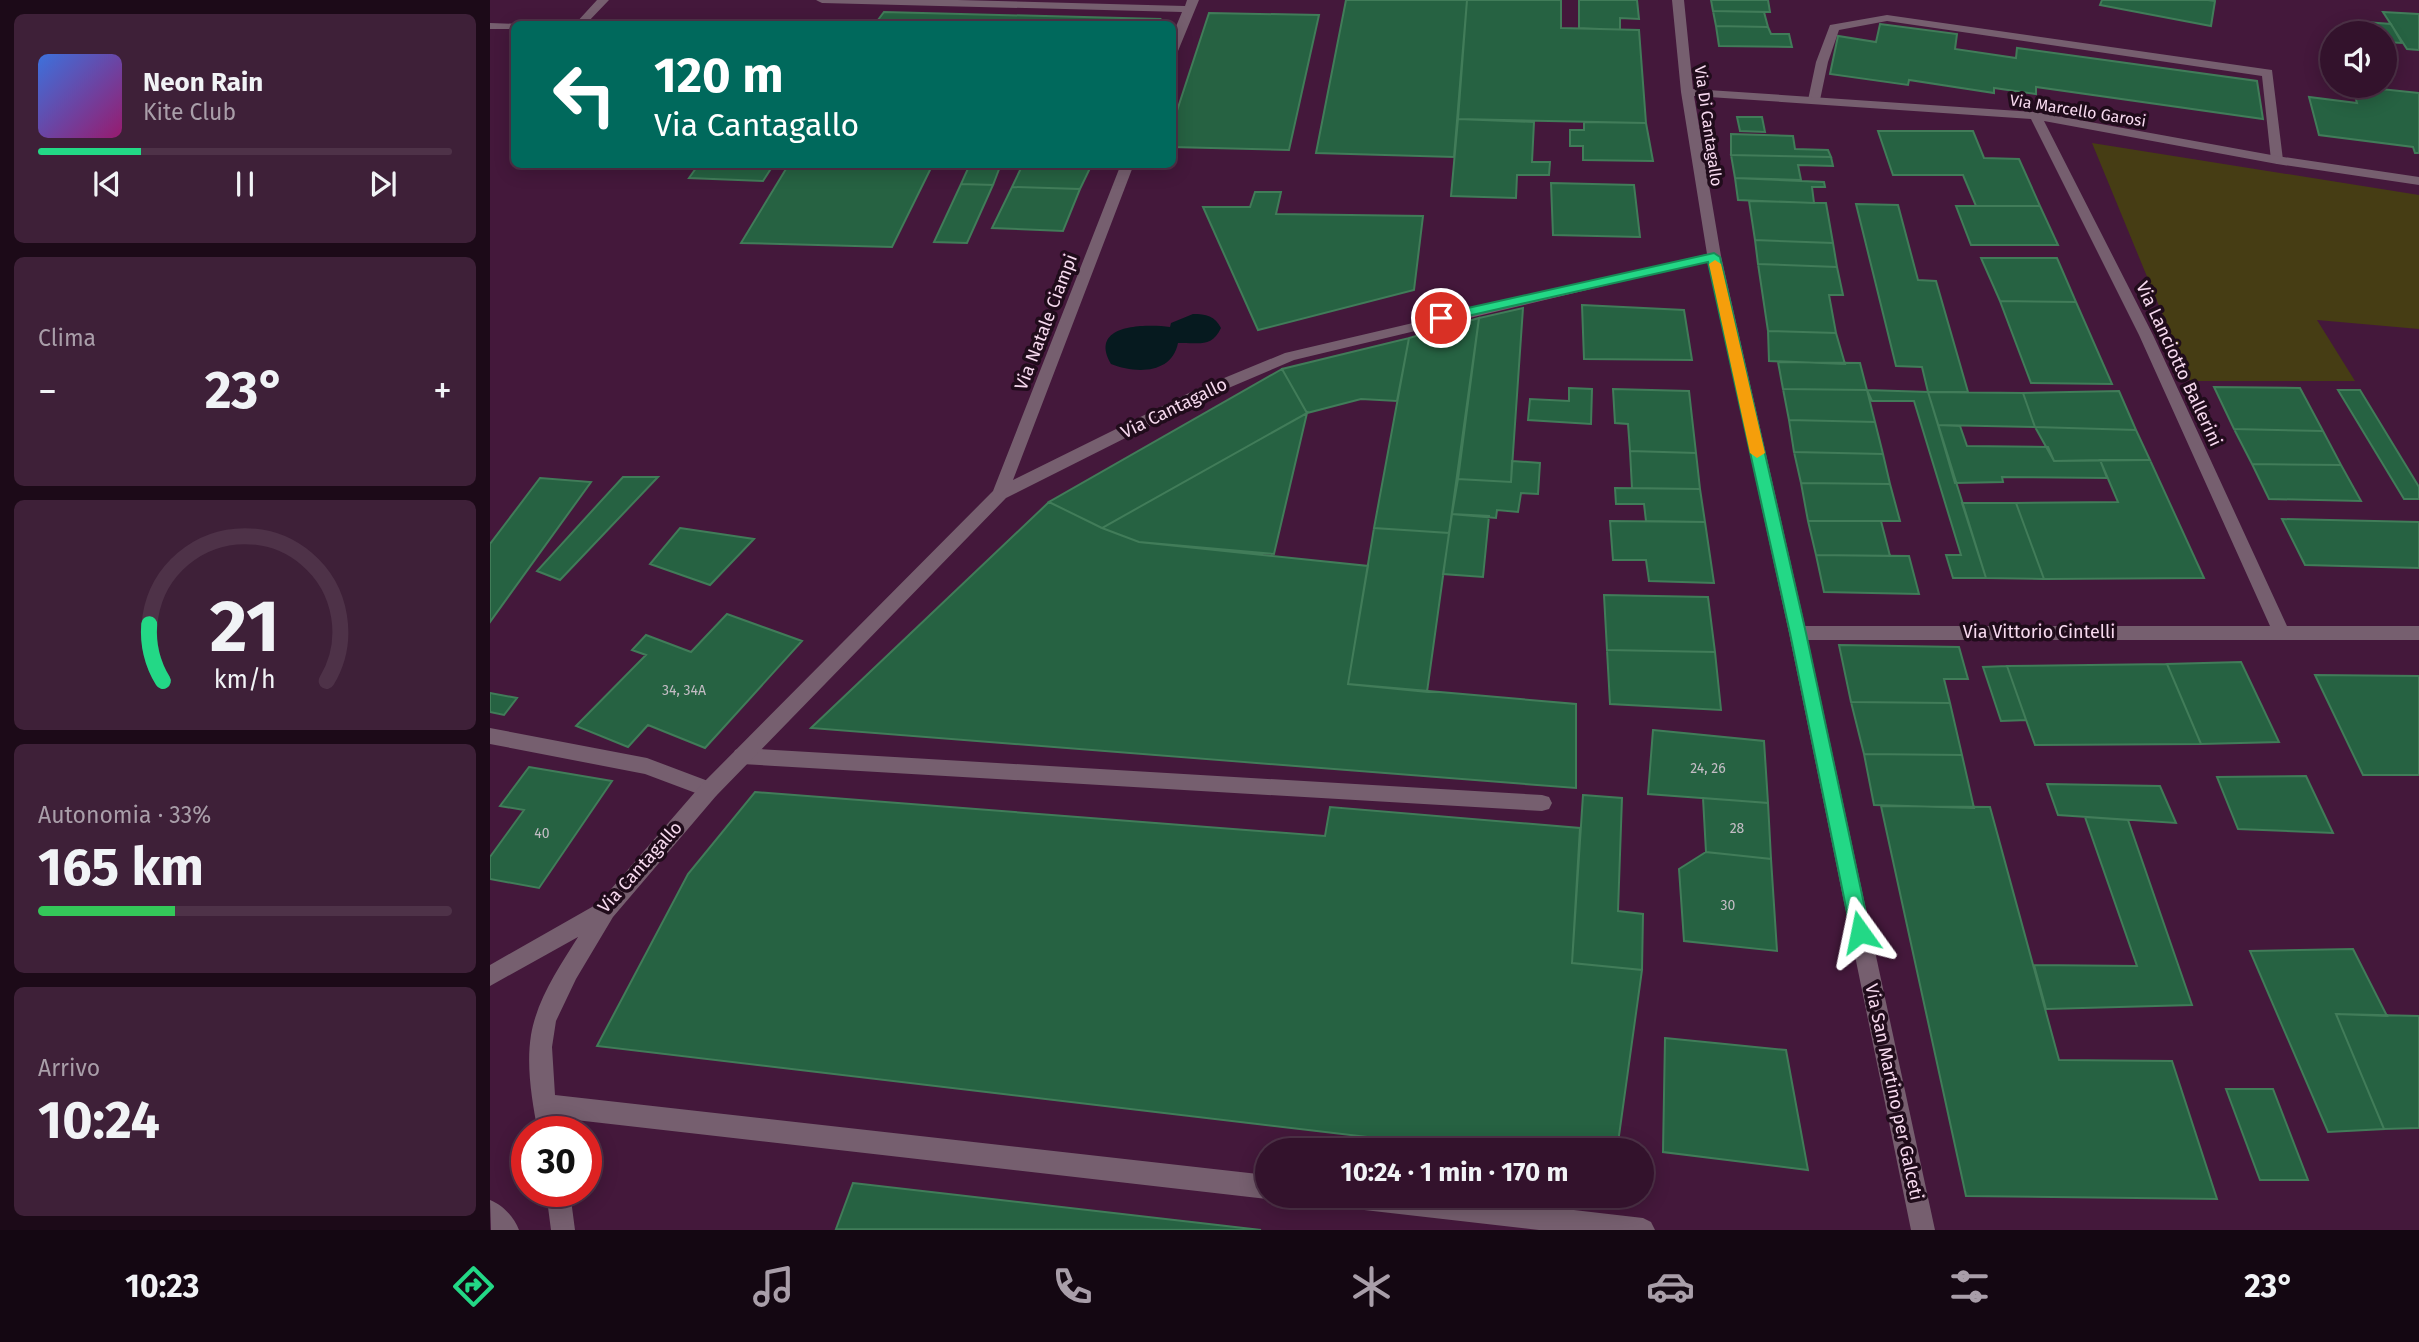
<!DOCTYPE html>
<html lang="it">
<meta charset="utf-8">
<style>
:root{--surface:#33122c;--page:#3e2038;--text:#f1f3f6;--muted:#a99ea9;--line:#4e3248;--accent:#23d886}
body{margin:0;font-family:"Fira Sans",sans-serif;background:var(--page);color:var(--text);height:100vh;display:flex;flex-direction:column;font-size:26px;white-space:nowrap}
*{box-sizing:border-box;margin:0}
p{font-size:23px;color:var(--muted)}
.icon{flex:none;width:38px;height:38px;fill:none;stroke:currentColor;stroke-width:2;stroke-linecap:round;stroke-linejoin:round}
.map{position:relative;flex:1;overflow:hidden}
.drawer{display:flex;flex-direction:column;gap:14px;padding:14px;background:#1c0a18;width:490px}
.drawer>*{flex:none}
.banner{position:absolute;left:21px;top:21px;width:665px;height:147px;border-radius:10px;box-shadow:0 4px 18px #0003,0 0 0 2px var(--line);background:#00695c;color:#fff;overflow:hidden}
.fabs{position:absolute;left:1830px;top:21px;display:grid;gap:14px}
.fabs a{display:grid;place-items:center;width:77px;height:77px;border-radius:50%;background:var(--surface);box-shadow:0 4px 18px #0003,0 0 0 2px var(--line);font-size:35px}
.speed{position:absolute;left:21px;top:1116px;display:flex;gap:14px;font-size:35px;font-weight:700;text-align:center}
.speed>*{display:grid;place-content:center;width:91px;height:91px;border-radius:50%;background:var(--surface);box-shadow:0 4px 18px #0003,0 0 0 2px var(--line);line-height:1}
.speed .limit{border:10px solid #d22;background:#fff;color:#111}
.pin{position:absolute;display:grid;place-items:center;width:60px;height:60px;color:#fff;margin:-30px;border:4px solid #fff;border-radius:50%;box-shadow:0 2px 7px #0007}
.me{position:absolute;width:77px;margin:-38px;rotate:348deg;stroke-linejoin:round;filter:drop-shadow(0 0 5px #0008)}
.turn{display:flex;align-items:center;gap:24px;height:147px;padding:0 28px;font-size:32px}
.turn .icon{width:91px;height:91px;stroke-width:2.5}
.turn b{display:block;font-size:49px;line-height:60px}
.big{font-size:52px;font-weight:700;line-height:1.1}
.drawer .card{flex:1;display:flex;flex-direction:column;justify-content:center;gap:10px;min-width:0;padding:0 24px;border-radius:10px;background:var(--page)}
.drawer .dial{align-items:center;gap:0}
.dial svg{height:182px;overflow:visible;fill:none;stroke:var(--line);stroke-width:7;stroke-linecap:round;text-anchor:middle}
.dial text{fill:var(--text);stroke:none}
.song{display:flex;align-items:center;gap:21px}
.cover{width:84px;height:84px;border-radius:10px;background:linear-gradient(135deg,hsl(220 70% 55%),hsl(320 70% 35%))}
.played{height:7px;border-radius:4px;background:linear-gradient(90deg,var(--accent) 25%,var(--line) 25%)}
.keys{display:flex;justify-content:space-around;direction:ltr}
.heat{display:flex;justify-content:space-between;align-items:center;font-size:38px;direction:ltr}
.charge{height:10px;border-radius:5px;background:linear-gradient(90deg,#34c759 33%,var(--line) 0)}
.trip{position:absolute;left:765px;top:1138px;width:399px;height:70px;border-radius:35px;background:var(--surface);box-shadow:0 4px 18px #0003,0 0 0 2px var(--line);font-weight:700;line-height:70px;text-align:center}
.tabs{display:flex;height:112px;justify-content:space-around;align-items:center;background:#140712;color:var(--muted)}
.tabs .icon{width:49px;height:49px}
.tabs .active{color:var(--accent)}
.tabs b{font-size:32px;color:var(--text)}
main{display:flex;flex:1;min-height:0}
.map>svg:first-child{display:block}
</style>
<main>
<section class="drawer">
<div class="card">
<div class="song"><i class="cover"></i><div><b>Neon Rain</b><p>Kite Club</p></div></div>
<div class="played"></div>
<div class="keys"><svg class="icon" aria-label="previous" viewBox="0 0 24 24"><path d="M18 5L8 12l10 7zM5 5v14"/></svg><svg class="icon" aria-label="pause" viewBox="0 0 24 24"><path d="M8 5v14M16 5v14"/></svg><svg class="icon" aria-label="next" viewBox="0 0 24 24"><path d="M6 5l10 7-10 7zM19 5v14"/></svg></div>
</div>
<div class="card"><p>Clima</p>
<div class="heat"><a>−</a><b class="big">23°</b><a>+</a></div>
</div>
<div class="card dial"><svg viewBox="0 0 100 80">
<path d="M14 69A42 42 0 1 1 86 69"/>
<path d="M14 69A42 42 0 0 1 8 44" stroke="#23d886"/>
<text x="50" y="56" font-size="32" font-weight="700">21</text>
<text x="50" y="72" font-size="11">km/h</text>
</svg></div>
<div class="card"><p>Autonomia · 33%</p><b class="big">165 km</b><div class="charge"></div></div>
<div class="card"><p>Arrivo</p><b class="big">10:24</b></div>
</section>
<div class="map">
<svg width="1929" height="1230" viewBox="0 0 1929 1230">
<rect width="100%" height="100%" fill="#44183b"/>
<path fill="#463d14" d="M1602,143L1929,195V329L1827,320L1865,381H1700Z"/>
<path fill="#061a1f" d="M703,314C716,314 725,316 731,328C721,349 707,342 688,343C682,374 646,374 621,364C598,324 655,324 680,327L681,323Z"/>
<path fill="#266242" stroke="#417c59" stroke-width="2" d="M856,0H977L964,157L826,153Z
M977,0H1071V28L1149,30L1156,123L968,119Z
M1089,0H1147L1149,19L1130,18V30L1089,28Z
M1221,0H1278L1280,12L1223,11Z
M1612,0H1718L1725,1L1721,26L1610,5Z
M1223,11L1274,12L1278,27L1226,26Z
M394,12L670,19L667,24H385Z
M1893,12L1929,14V50L1917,49Z
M719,13L829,15L799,150L682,147V126Z
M1875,22L1901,24L1912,43L1895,42V33H1881Z
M1390,24L1467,34L1465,49L1526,58L1527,48L1767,81L1773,119L1546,87V94L1504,88V93L1419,80L1418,85L1340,74L1348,36L1386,42Z
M1226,26L1278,27L1281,34H1299L1302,47L1229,46Z
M1862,86L1929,93V153H1925L1923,147L1829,135L1819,97L1867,103Z
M1247,117H1272L1275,132L1250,131Z
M968,119L1044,122L1042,162H1060L1059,175H1027L1026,198L961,196Z
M1094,122L1156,123L1163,161L1093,160V146H1080V130H1094Z
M1388,131H1483L1494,158L1529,159L1550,206H1486L1473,175H1403Z
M1241,134L1303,136L1305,149L1338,150L1341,157L1241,155Z
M1241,155L1341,157L1343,166L1308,165L1311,180L1245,178Z
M209,164H284L273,181L199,178Z
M299,164H443L402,247L251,243Z
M480,164H511L503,185L471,184Z
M533,164H602L590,189L522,187Z
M1245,178L1334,182L1335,187H1322L1324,203L1248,200Z
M1061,183L1144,185L1150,237L1063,235Z
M471,184L503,185L477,243L444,242Z
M522,187L590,189L573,231L502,228Z
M765,192H791L786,214L933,216L924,290L768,330L713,207H760Z
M1259,201L1336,203L1343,243L1265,240Z
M1366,204L1408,205L1428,280L1446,281L1478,392H1438L1432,367L1406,366Z
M1466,206H1550L1568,245H1481Z
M1265,240L1343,243L1347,267L1268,264Z
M1491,258H1567L1586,302L1510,301Z
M1268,264L1347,267L1353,295H1339L1346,333L1278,331Z
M1510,301L1586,302L1622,384L1541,383Z
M1092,305L1194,310L1202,360L1094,359Z
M1033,308L1021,482L968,479L989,318Z
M989,318L959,533L884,528L919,338Z
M1278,331L1346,333L1355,364L1279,361Z
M919,338L907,401L871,399L817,413L792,369Z
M1288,362L1370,363L1377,390L1293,389Z
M792,369L817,413L612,528L559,502Z
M1724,387L1810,388L1833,431L1744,429Z
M1079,388L1102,389L1101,424L1038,420L1040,399L1079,401Z
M1123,389L1199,391L1206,453L1140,451L1138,424L1125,423Z
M1293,389L1377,390L1385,422L1299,420Z
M1377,390L1438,392L1496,578H1463L1456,555H1471L1424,401H1382Z
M1848,390H1870L1929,487V499H1914Z
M1629,391L1646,430L1545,427L1533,393Z
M1438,392L1533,393L1545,427L1448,425Z
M817,413L784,554L649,542L612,528Z
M1299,420L1385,422L1393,454L1304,452Z
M1448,425L1470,426L1477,446L1558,447L1564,461L1610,460L1617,478L1512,477L1513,482L1465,483Z
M1545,427L1646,430L1660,460L1564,461Z
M1744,429L1833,431L1851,465L1762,464Z
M1140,451L1206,453L1210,489L1142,488Z
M1304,452L1393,454L1400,484L1311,483Z
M1610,460H1660L1714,578L1554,579L1526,503L1628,502Z
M1022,461L1050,463L1048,494L1031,493L1028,512L1007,510L1006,518L962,514L968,479L1021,482Z
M1762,464L1851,465L1871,501L1779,499Z
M133,477H168L70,580L47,571Z
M50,478L101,482L0,622V544Z
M1311,483L1400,484L1410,521H1318Z
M1125,488L1210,489L1215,522L1156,521L1154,504H1126Z
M559,502L612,528L649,542L878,566L858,684L1086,704V788L321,728Z
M1472,503H1526L1554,579L1496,578Z
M962,514L999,516L993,577L953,574Z
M1792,519L1929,522V568L1815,565Z
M1120,521L1215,522L1224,583L1159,581L1156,560H1123Z
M1318,521H1391L1400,556L1326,555Z
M190,528L264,539L220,585L160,564Z
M884,528L959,533L937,692L858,684Z
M1326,555L1419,556L1429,594L1334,592Z
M1114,595L1218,597L1225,652L1117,650Z
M237,614L312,641L215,748L158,725L138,747L86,726L156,655L142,650L156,635L201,652Z
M1349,645L1469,647L1478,679H1454L1460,703L1361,702Z
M1117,650L1225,652L1231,710L1120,704Z
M1751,662L1789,742L1711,744L1677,664Z
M1677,664L1711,744L1545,745L1517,666Z
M1517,666L1536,720L1511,721L1493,667Z
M1825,675L1929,676V775H1873Z
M0,693L27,698L14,715L0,712Z
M1361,702L1460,703L1472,755L1374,754Z
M1163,730L1274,741L1278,803L1158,794Z
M1374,754L1472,755L1484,808L1384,805Z
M39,767L122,781L49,888L0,879V857L34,810L10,806Z
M1816,776L1843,833L1748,829L1727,777Z
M1557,784L1670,786L1686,823L1568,815Z
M265,792L835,836L840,807L1090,828L1082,963L1152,970L1127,1150H988L107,1046L198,874Z
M1093,795L1132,798L1128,911L1153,914L1152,970L1082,963Z
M1213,798L1278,803L1281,859L1216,852Z
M1391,806L1500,807L1569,1060L1682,1061L1727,1199L1476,1196Z
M1595,817L1638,820L1702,1005L1556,1009L1544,965L1647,966Z
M1216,852L1281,859L1287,951L1194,941L1189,869Z
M1863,949L1897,1016L1846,1014L1894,1129L1838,1132L1760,951Z
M1846,1014L1929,1016V1128L1894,1129Z
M1175,1038L1296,1050L1318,1170L1173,1152Z
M1736,1089H1783L1818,1180H1770Z
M363,1183L771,1230L346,1229Z"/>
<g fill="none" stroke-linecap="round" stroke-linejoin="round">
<path fill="#765f6f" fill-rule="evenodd" d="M1397,15L1782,70L1793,160L1787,164L1781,160L1772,76L1397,21L1349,30L1338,62L1330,100L1320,103L1318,100L1326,62L1340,25Z
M0,728L157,758L226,784L229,790L226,796L219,798L155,774L0,744Z
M252,748L1052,795L1059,797L1062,803L1059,809L1052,811L252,764L245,762L243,756L245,750Z"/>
<path fill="#765f6f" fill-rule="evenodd" d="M107,0H119L96,24H85Z
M326,0H468L695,6L697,0H709L688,51L682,54V36L692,12L332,3Z
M1182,0H1194L1203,89L1545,112L1787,156L1929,177V185L1787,164L1554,121L1663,335L1797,626H1929V640H1318L1445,1230H1421L1299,633L1218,261L804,360L715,398L516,498L226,796L123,917L86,979L66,1021L62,1047L65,1095L777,1175V1195H785L777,1199L68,1118L70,1132H48C42,1101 36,1066 41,1035C47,999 70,966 88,937L0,986V965L109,903L212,784L503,491L631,164H644L523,480L705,390L795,353L1217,254L1191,92ZM1204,96L1541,119L1649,335L1780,626H1315L1231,256Z
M0,23L29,24H24V29H0Z
M56,1192H80L85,1230H61Z
M836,1195H953L1153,1218L1161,1222L1165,1230H1049L848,1207L840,1203Z
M0,1200C13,1205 24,1217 29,1230H1Z"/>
</g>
<path fill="#23d886" stroke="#178c57" stroke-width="2" d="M1224,253L1230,257L1316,633L1380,932L1377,938L1370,940L1363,938L1361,932L1300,633L1218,262L951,322L944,318L951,314Z"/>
<path fill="#f59e0b" d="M1225,260L1231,264L1275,453L1267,458L1260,453L1219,264Z"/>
<g text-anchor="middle" stroke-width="7" stroke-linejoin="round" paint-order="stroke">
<g font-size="14" fill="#c3bcc4">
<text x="194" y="695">34, 34A</text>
<text x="1218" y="773">24, 26</text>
<text x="1247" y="833">28</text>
<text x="52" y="838">40</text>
<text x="1238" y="910">30</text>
</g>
<g font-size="16" fill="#f7daef" stroke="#200c1b">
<text transform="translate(1588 110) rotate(9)" y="6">Via Marcello Garosi</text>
<text transform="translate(1219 126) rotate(82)" y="6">Via Di Cantagallo</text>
</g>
<g font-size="18" fill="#f7daef" stroke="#200c1b">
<text transform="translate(556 322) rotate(-69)" y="6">Via Natale Ciampi</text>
<text transform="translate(1689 364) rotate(65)" y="6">Via Lanciotto Ballerini</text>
<text transform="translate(684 408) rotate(-26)" y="6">Via Cantagallo</text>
<text x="1549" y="638">Via Vittorio Cintelli</text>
<text transform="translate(150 867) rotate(-48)" y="6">Via Cantagallo</text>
<text transform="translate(1404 1092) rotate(78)" y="6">Via San Martino per Galceti</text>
</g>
</g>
</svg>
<div class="fabs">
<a><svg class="icon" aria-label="sound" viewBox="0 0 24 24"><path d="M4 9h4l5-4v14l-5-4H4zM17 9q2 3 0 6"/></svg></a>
</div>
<div class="speed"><div class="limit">30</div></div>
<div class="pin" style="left:951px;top:318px;background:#d93025"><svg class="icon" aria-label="arrive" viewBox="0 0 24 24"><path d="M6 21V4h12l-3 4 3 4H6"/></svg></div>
<svg class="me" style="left:1370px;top:932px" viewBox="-20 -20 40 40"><path d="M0-17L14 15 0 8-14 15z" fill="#23d886" stroke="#fff" stroke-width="4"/></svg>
<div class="trip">10:24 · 1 min · 170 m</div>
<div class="banner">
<div class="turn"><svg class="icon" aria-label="left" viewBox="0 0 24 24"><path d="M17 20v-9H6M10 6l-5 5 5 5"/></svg><div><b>120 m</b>Via Cantagallo</div></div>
</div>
</div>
</main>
<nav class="tabs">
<b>10:23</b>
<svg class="icon active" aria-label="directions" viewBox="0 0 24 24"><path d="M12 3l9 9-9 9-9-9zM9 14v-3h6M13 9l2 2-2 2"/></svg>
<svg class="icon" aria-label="music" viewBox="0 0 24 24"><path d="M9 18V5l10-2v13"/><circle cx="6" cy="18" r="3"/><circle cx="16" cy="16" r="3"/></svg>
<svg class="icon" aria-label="phone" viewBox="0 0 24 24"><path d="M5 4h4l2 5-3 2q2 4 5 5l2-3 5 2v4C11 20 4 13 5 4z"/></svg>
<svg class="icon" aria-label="climate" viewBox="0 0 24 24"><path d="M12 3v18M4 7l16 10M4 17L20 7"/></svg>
<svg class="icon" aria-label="car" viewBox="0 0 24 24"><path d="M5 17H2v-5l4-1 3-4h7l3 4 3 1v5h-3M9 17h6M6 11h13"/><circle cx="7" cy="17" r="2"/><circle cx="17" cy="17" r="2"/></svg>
<svg class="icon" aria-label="filters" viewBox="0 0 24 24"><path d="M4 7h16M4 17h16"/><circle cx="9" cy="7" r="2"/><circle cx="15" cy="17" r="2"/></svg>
<b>23°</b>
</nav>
